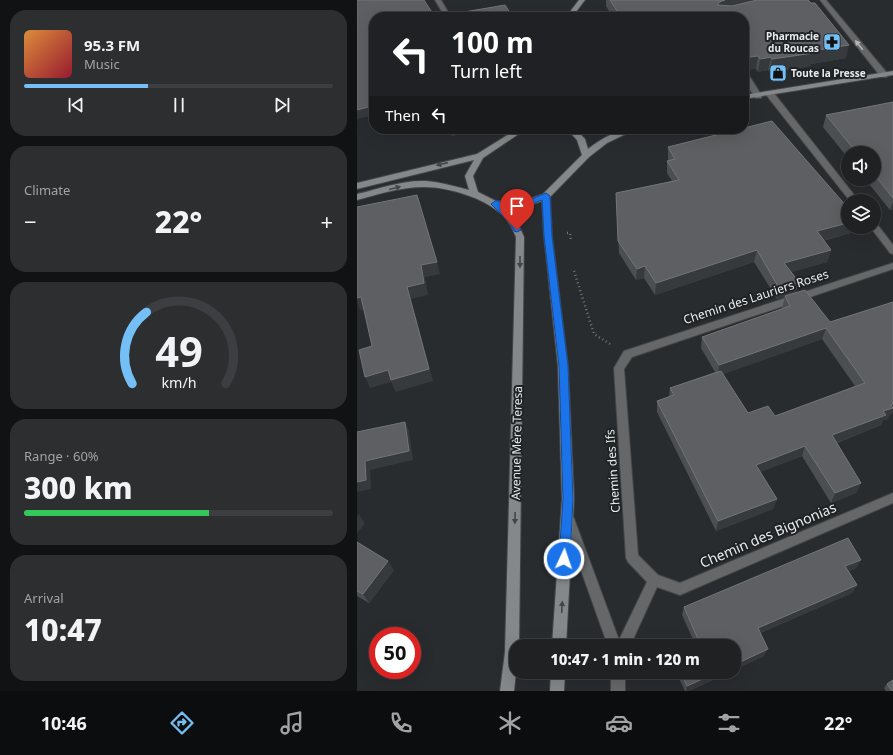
<!DOCTYPE html>
<meta charset="utf-8">
<style>
:root{--surface:#1f2123;--page:#2c2e30;--text:#f1f3f6;--muted:#a1a3a6;--line:#3c3e41;--accent:#74c0f6}
body{margin:0;font-family:"Noto Sans",sans-serif;background:var(--page);color:var(--text);height:100vh;display:flex;flex-direction:column;font-size:15px;white-space:nowrap}
*{box-sizing:border-box;margin:0}
p{font-size:13px;color:var(--muted)}
.icon{flex:none;width:22px;height:22px;fill:none;stroke:currentColor;stroke-width:2;stroke-linecap:round;stroke-linejoin:round}
.map{position:relative;flex:1;overflow:hidden}
.panel{display:flex;flex-direction:column;gap:10px;padding:10px;background:#111213;width:357px}
.panel>*{flex:none}
.banner{position:absolute;left:12px;top:12px;width:380px;height:122px;border-radius:16px;box-shadow:0 4px 16px #0002,0 0 0 1px var(--line);background:#202124;color:#fff;overflow:hidden}
.controls{position:absolute;left:484px;top:146px;display:grid;gap:8px}
.controls a{display:grid;place-items:center;width:40px;height:40px;border-radius:50%;background:var(--surface);box-shadow:0 4px 16px #0002,0 0 0 1px var(--line);font-size:20px}
.speed{position:absolute;left:12px;top:627px;display:flex;gap:8px;font-size:20px;font-weight:700;text-align:center}
.speed>*{display:grid;place-content:center;width:52px;height:52px;border-radius:50%;background:var(--surface);box-shadow:0 4px 16px #0002,0 0 0 1px var(--line);line-height:1}
.speed .limit{border:6px solid #d22;background:#fff;color:#111}
.pin{position:absolute;display:grid;place-items:center;width:34px;height:34px;color:#fff;margin:-41px -17px;border-radius:50% 50% 50% 0;rotate:-45deg;box-shadow:0 0 4px #0007}
.pin .icon{rotate:45deg}
.me{position:absolute;width:44px;margin:-22px;rotate:3deg;stroke-linejoin:round;filter:drop-shadow(0 0 3px #0008)}
.turn{display:flex;align-items:center;gap:14px;height:84px;padding:0 16px;font-size:18px}
.turn .icon{width:52px;height:52px;stroke-width:2.5}
.turn b{display:block;font-size:28px;line-height:34px}
.then{display:flex;align-items:center;height:38px;padding:0 16px;background:#0003;gap:8px;font-size:15px}
.big{font-size:30px;font-weight:800;line-height:1.1}
.panel .card{flex:1;display:flex;flex-direction:column;justify-content:center;gap:6px;min-width:0;padding:0 14px;border-radius:16px;background:var(--page)}
.panel .dial{align-items:center;gap:0}
.dial svg{height:104px;overflow:visible;fill:none;stroke:var(--line);stroke-width:7;stroke-linecap:round;text-anchor:middle}
.dial text{fill:var(--text);stroke:none}
.song{display:flex;align-items:center;gap:12px}
.cover{width:48px;height:48px;border-radius:6px;background:linear-gradient(135deg,hsl(30 70% 55%),hsl(350 70% 35%))}
.played{height:4px;border-radius:2px;background:linear-gradient(90deg,var(--accent) 40%,var(--line) 40%)}
.keys{display:flex;justify-content:space-around;direction:ltr}
.heat{display:flex;justify-content:space-between;align-items:center;font-size:22px;direction:ltr}
.charge{height:6px;border-radius:3px;background:linear-gradient(90deg,#34c759 60%,var(--line) 0)}
.trip{position:absolute;left:152px;top:639px;width:232px;height:40px;border-radius:16px;background:var(--surface);box-shadow:0 4px 16px #0002,0 0 0 1px var(--line);font-weight:800;line-height:40px;text-align:center}
.tabs{display:flex;height:64px;justify-content:space-around;align-items:center;background:#0c0d0e;color:var(--muted)}
.tabs .icon{width:28px;height:28px}
.tabs .on{color:var(--accent)}
.tabs b{font-size:18px;color:var(--text)}
main{display:flex;flex:1;min-height:0}
.map>svg:first-child{display:block}
</style>
<main>
<section class="panel">
<div class="card">
<div class="song"><i class="cover"></i><div><b>95.3 FM</b><p>Music</p></div></div>
<div class="played"></div>
<div class="keys"><svg class="icon" aria-label="previous" viewBox="0 0 24 24"><path d="M18 5L8 12l10 7zM5 5v14"/></svg><svg class="icon" aria-label="pause" viewBox="0 0 24 24"><path d="M8 5v14M16 5v14"/></svg><svg class="icon" aria-label="next" viewBox="0 0 24 24"><path d="M6 5l10 7-10 7zM19 5v14"/></svg></div>
</div>
<div class="card"><p>Climate</p>
<div class="heat"><a>−</a><b class="big">22°</b><a>+</a></div>
</div>
<div class="card dial"><svg viewBox="0 0 100 80">
<path d="M14 69A42 42 0 1 1 86 69"/>
<path d="M14 69A42 42 0 0 1 25 14" stroke="#74c0f6"/>
<text x="50" y="56" font-size="32" font-weight="700">49</text>
<text x="50" y="72" font-size="11">km/h</text>
</svg></div>
<div class="card"><p>Range · 60%</p><b class="big">300 km</b><div class="charge"></div></div>
<div class="card"><p>Arrival</p><b class="big">10:47</b></div>
</section>
<div class="map">
<svg width="536" height="691" viewBox="0 0 536 691">
<rect width="100%" height="100%" fill="#292c2f"/>
<g fill="none" stroke-linecap="round" stroke-linejoin="round">
<defs>
<path id="lane" d="M387,72L391,74L405,96L404,98H398L397,96L387,80Z"/>
<path id="street" d="M78,0H84L94,17H88Z
M463,0H469L530,73V77H524Z
M410,92H416L502,201H493L410,96Z
M517,223L520,224L536,245V254L533,253L514,228L513,227H517Z
M536,263V269L275,357L267,369L281,555L301,575L323,583L536,493V503L323,595L300,587L273,646H251L205,517L207,513L211,512L215,513L262,640L290,582L271,562L269,558L257,368L267,351Z
M254,672H268V691H254Z"/>
<path id="secondary" d="M222,0H228L215,17H209Z
M536,71V75L387,99V95Z
M160,129H169L126,158L116,176L121,192L139,201H167L186,194L225,155L220,140L210,129H218L228,139L231,149C245,138 261,129 279,129L250,143L232,157L193,197L195,236L211,366L217,499L209,646H195L205,499L201,366L187,236L185,201L168,207H146L159,219L167,237L162,646H159V672L157,691H143L148,652L159,237C157,233 155,227 152,223C137,200 93,187 67,187C44,187 22,194 0,200V194C22,189 45,180 68,181C83,182 97,186 112,190L108,176L117,160L0,189V183L120,154Z
M194,672H208L207,691H193Z"/>
</defs>
<use href="#lane" stroke="#444749" stroke-width="2"/>
<use href="#street" stroke="#444749" stroke-width="2"/>
<use href="#secondary" stroke="#444749" stroke-width="2"/>
<path stroke="#737578" stroke-width="2.5" stroke-dasharray="1 3" stroke-linecap="butt" d="M210,233H213L214,241
M217,271L237,334L253,344"/>
<use href="#lane" fill="#656768" fill-rule="evenodd"/>
<use href="#street" fill="#656768" fill-rule="evenodd"/>
<use href="#secondary" fill="#85888a" fill-rule="evenodd"/>
</g>
<path fill="#4c4f52" fill-rule="evenodd" d="M249,0H451L489,58L454,64V66L413,72L411,70L401,72L399,69L387,17H256L249,6Z
M536,102V210H533L508,179H517V153H491V158L466,127L469,115Z
M89,129H116L95,136Z
M311,147L491,227H499L497,232L466,241L474,250L470,262L434,272L439,293L473,322L536,302V413L533,414L531,419L526,420L524,425L480,443L504,483L499,493L474,503L445,456L403,472L420,499L416,509L359,531L300,412V401L312,397L313,388L358,372L344,348L345,337L425,309V308L428,297L420,299L397,262L298,295L287,278L279,280L262,253L259,193L315,181L310,173V161H312L311,159ZM465,339L498,386L418,416L391,413L366,374Z
M0,542L37,570L12,603L0,596Z
M504,560L499,568L492,571L500,585L495,593L403,633L407,656L377,670V646H339L325,615L327,607Z
M319,672H373L332,691H328Z
M530,684L536,691H529L527,688Z"/>
<path fill="#373a3d" d="M368,0H429L360,16L361,3L365,1Z
M492,45L489,58L454,64V66L413,72L415,59L455,51Z
M401,56L399,69L387,70V58Z
M414,57L411,70L401,72L403,59Z
M15,106L17,115L0,119V110Z
M24,129H38L26,133Z
M93,129H116L95,136Z
M536,202V210H533Z
M491,223V227H499L497,232L457,243L460,231Z
M400,250L397,262L298,295L299,283Z
M474,250L470,262L425,275L427,263Z
M80,262L83,274L68,277L71,295L54,299L76,381L39,392L34,382L13,388L8,377L31,370L50,287L64,265Z
M288,266L287,278L279,280L280,269Z
M442,282L439,293L420,299L422,288Z
M4,297L9,309L3,310L0,302V298Z
M469,328L465,339L361,376L362,365Z
M536,404V413L533,414L531,419L526,420L524,425L471,446L475,435L526,411L534,405Z
M48,422L52,431L56,460L13,470L14,489L0,492V482L8,461Z
M448,446L445,456L396,475L399,465Z
M504,483L499,493L474,503L478,493Z
M420,499L416,509L359,531L361,521Z
M2,514L8,524L0,533V516Z
M504,560L499,568L483,575L488,566Z
M31,561L37,570L12,603L6,594Z
M500,585L495,593L398,635L401,628Z
M411,649L407,656L377,670V665Z
M361,672H373L332,691H329L330,686Z"/>
<path fill="#5d5f62" stroke="#727578" d="M0,0H67L78,17L148,5L156,17H17V111L15,106L0,110Z
M253,0H368L365,1L361,3V5L375,6L400,0H451L454,3H458L492,45L455,51L457,53L415,59L414,57L403,59L401,56L387,58V17H264Z
M536,102V198L517,174V153H500L469,115Z
M415,121L491,208V223L460,231L474,250L427,263L442,282L422,288L400,250L299,283L288,266L280,269L261,241L259,193L322,180L310,161L318,159L311,147L383,129H387V128Z
M60,195L80,262L64,265L67,283L50,287L72,369L34,380L31,370L8,377L2,350L15,346L4,297L0,298V207Z
M448,290L473,322L536,302V404L534,405L536,408L526,411L529,415L475,435L504,483L478,493L448,446L399,465L420,499L361,521L300,401L317,395L313,388L364,371L391,413L411,406L418,416L508,383L469,328L362,365L345,337L433,306L428,296Z
M48,422L52,451L8,461L9,480L0,482V432Z
M491,538L504,560L488,566L500,585L401,628L411,649L377,665V646H344L327,607Z
M0,542L31,561L6,594L0,591Z
M324,672H361L330,686Z
M536,680V691H535L530,684Z"/>
<defs><path id="oneway-solid" d="M-6-.8H1V-3.2L6.5 0L1 3.2V.8H-6Z"/></defs>
<use fill="#b4b6b7" href="#oneway-solid" transform="translate(502 45) rotate(-129)"/>
<g fill="#434648">
<use href="#oneway-solid" transform="translate(85 164) rotate(167)"/>
<use href="#oneway-solid" transform="translate(38 188) rotate(-15)"/>
<use href="#oneway-solid" transform="translate(163 262) rotate(90)"/>
<use href="#oneway-solid" transform="translate(158 518) rotate(91)"/>
<use href="#oneway-solid" transform="translate(205 607) rotate(-87)"/>
</g>
<path fill="#1a73e8" stroke="#114b97" d="M189,193L193,196L195,236L211,366L216,499L213,559L211,563L207,564L203,563L202,559L206,499L202,366L187,236L185,200L168,207H146L159,220L164,230L160,232L157,231L153,223L134,204L138,201L167,202Z"/>
<defs>
<symbol id="pharmacy-square" viewBox="-11 -11 22 22"><rect x="-9" y="-9" width="18" height="18" rx="4" fill="#74c0f6" stroke="#1f2325"/><path d="M-2-6h4v4h4v4h-4v4h-4v-4h-4v-4h4Z" fill="#111"/></symbol>
<symbol id="shop-square" viewBox="-11 -11 22 22"><rect x="-9" y="-9" width="18" height="18" rx="4" fill="#74c0f6" stroke="#1f2325"/><path d="M-5-2.5h2.3a2.7 3.5 0 0 1 5.4 0H5L5.5 6h-11ZM-1.5-2.5h3a1.5 2.3 0 0 0-3 0Z" fill="#111"/></symbol>
</defs>
<g fill-rule="evenodd">
<use href="#pharmacy-square" x="465" y="32" width="20" height="20"/>
<use href="#shop-square" x="411" y="63" width="20" height="20"/>
</g>
<g text-anchor="middle" stroke-width="4" stroke-linejoin="round" paint-order="stroke">
<g font-size="10" font-weight="bold" fill="#e8eaec" stroke="#1f2325" text-anchor="end">
<text x="462" y="40">Pharmacie<tspan x="462" dy="12">du Roucas</tspan></text>
<text x="434" y="77" text-anchor="start">Toute la Presse</text>
</g>
<g font-size="12" fill="#e8eaec" stroke="#1f2325">
<text transform="translate(399 297) rotate(-18)" y="4">Chemin des Lauriers Roses</text>
<text transform="translate(160 443) rotate(-89)" y="4">Avenue Mère Teresa</text>
<text transform="translate(256 471) rotate(-94)" y="4">Chemin des Ifs</text>
</g>
<g font-size="14" fill="#e8eaec" stroke="#1f2325">
<text transform="translate(411 535) rotate(-23)" y="5">Chemin des Bignonias</text>
</g>
</g>
</svg>
<div class="controls">
<a><svg class="icon" aria-label="sound" viewBox="0 0 24 24"><path d="M4 9h4l5-4v14l-5-4H4zM17 9q2 3 0 6"/></svg></a>
<a><svg class="icon" aria-label="layers" viewBox="0 0 24 24"><path d="M12 4l9 5-9 5-9-5zM3 14l9 5 9-5"/></svg></a>
</div>
<div class="speed"><div class="limit">50</div></div>
<div class="pin" style="left:160px;top:230px;background:#d93025"><svg class="icon" aria-label="arrive" viewBox="0 0 24 24"><path d="M6 21V4h12l-3 4 3 4H6"/></svg></div>
<svg class="me" style="left:207px;top:559px" viewBox="-20 -20 40 40"><circle r="17" fill="#1a73e8" stroke="#fff" stroke-width="3"/><path d="M0-11L8 9 0 5-8 9z" fill="#fff"/></svg>
<div class="trip">10:47 · 1 min · 120 m</div>
<div class="banner">
<div class="turn"><svg class="icon" aria-label="left" viewBox="0 0 24 24"><path d="M17 20v-9H6M10 6l-5 5 5 5"/></svg><div><b>100 m</b>Turn left</div></div>
<div class="then">Then<svg class="icon" aria-label="left" viewBox="0 0 24 24"><path d="M17 20v-9H6M10 6l-5 5 5 5"/></svg></div>
</div>
</div>
</main>
<nav class="tabs">
<b>10:46</b>
<svg class="icon on" aria-label="directions" viewBox="0 0 24 24"><path d="M12 3l9 9-9 9-9-9zM9 14v-3h6M13 9l2 2-2 2"/></svg>
<svg class="icon" aria-label="music" viewBox="0 0 24 24"><path d="M9 18V5l10-2v13"/><circle cx="6" cy="18" r="3"/><circle cx="16" cy="16" r="3"/></svg>
<svg class="icon" aria-label="phone" viewBox="0 0 24 24"><path d="M5 4h4l2 5-3 2q2 4 5 5l2-3 5 2v4C11 20 4 13 5 4z"/></svg>
<svg class="icon" aria-label="climate" viewBox="0 0 24 24"><path d="M12 3v18M4 7l16 10M4 17L20 7"/></svg>
<svg class="icon" aria-label="car" viewBox="0 0 24 24"><path d="M5 17H2v-5l4-1 3-4h7l3 4 3 1v5h-3M9 17h6M6 11h13"/><circle cx="7" cy="17" r="2"/><circle cx="17" cy="17" r="2"/></svg>
<svg class="icon" aria-label="filters" viewBox="0 0 24 24"><path d="M4 7h16M4 17h16"/><circle cx="9" cy="7" r="2"/><circle cx="15" cy="17" r="2"/></svg>
<b>22°</b>
</nav>
